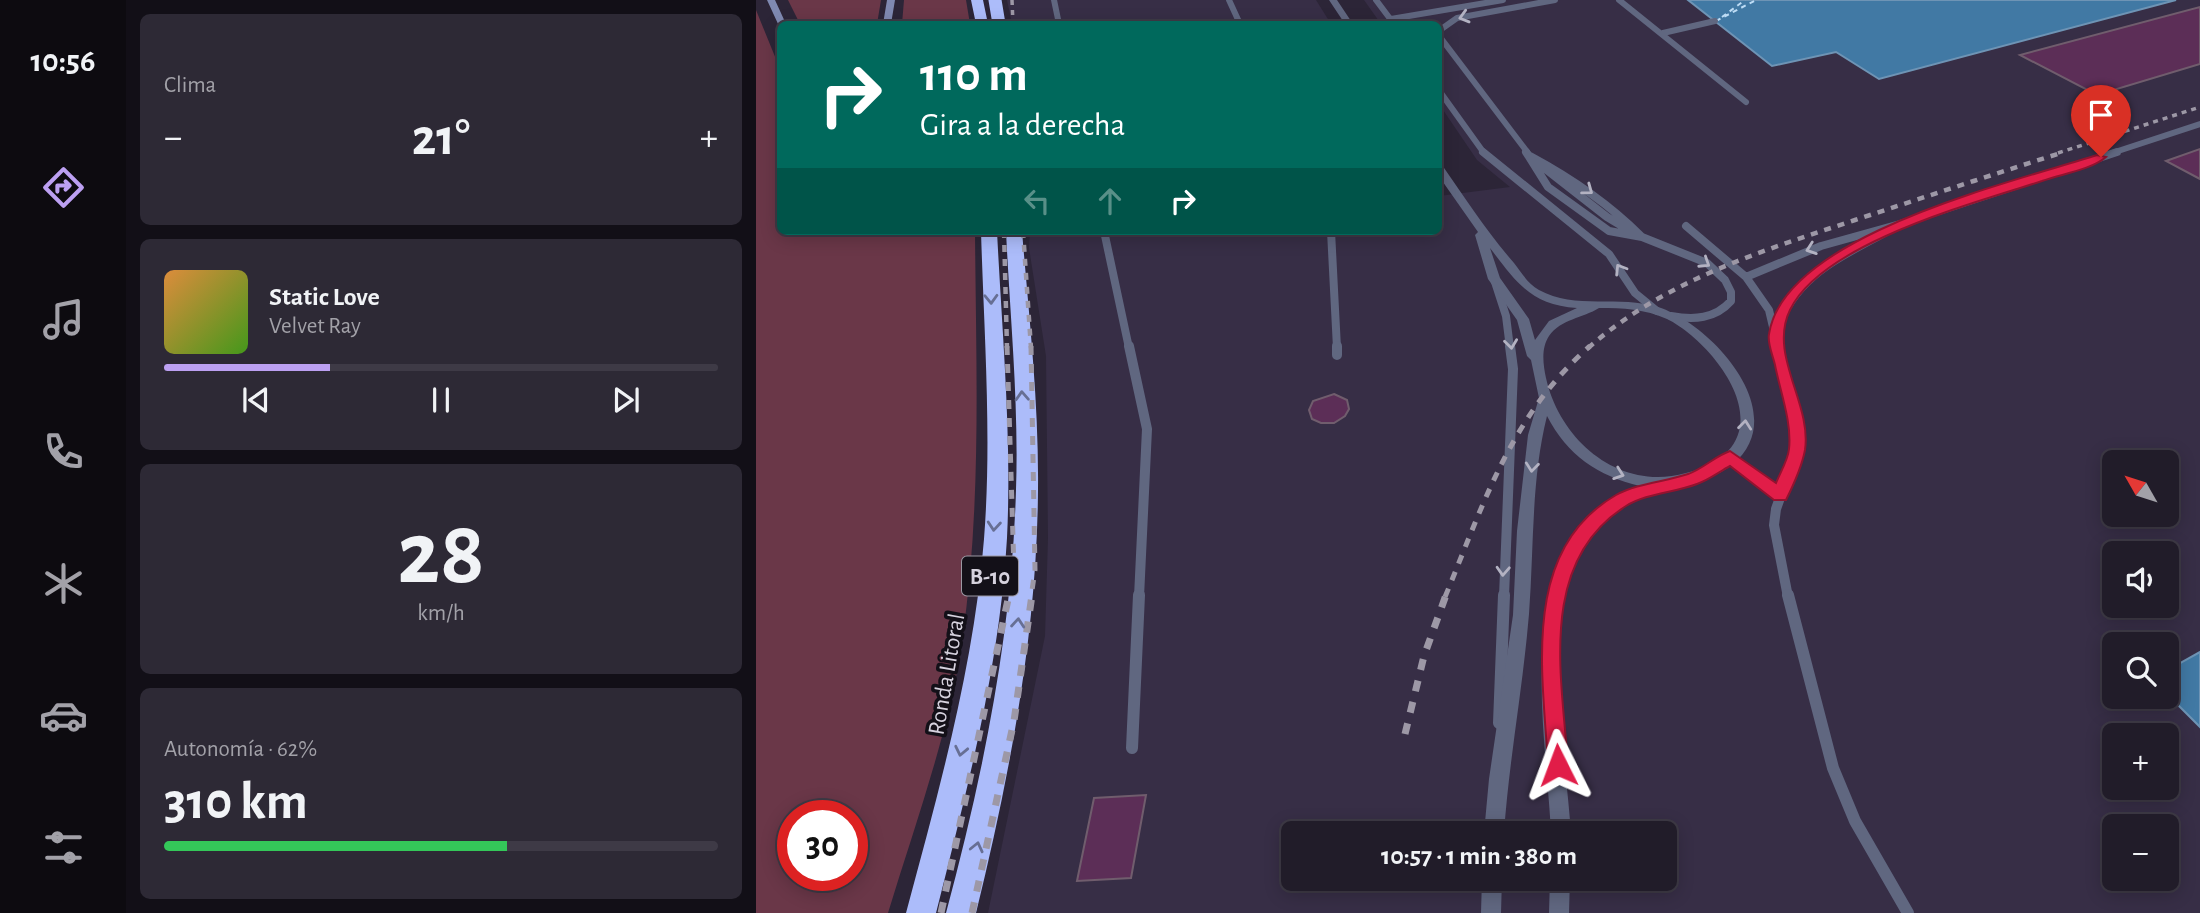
<!DOCTYPE html>
<html lang="es">
<meta charset="utf-8">
<style>
:root{--surface:#211c29;--page:#2d2935;--text:#f1f3f6;--muted:#a2a1a8;--line:#3e3a46;--accent:#bca0f2}
body{margin:0;font-family:"Alegreya Sans",sans-serif;background:var(--page);color:var(--text);height:100vh;display:flex;flex-direction:column;font-size:26px;white-space:nowrap}
*{box-sizing:border-box;margin:0}
p{font-size:23px;color:var(--muted)}
.icon{flex:none;width:38px;height:38px;fill:none;stroke:currentColor;stroke-width:2;stroke-linecap:round;stroke-linejoin:round}
.map{position:relative;flex:1;overflow:hidden}
.panel{display:flex;flex-direction:column;gap:14px;padding:14px;background:#120f17;width:630px}
.panel>*{flex:none}
.banner{position:absolute;left:21px;top:21px;width:665px;height:214px;border-radius:10px;box-shadow:0 4px 18px #0003,0 0 0 2px var(--line);background:#00695c;color:#fff;overflow:hidden}
.needle{width:46px;rotate:309deg}
.buttons{position:absolute;left:1346px;top:450px;display:grid;gap:14px}
.buttons a{display:grid;place-items:center;width:77px;height:77px;border-radius:10px;background:var(--surface);box-shadow:0 4px 18px #0003,0 0 0 2px var(--line);font-size:35px}
.speed{position:absolute;left:21px;top:800px;display:flex;gap:14px;font-size:35px;font-weight:700;text-align:center}
.speed>*{display:grid;place-content:center;width:91px;height:91px;border-radius:50%;background:var(--surface);box-shadow:0 4px 18px #0003,0 0 0 2px var(--line);line-height:1}
.speed .limit{border:10px solid #d22;background:#fff;color:#111}
.pin{position:absolute;display:grid;place-items:center;width:60px;height:60px;color:#fff;margin:-72px -30px;border-radius:50% 50% 50% 0;rotate:-45deg;box-shadow:0 0 7px #0007}
.pin .icon{rotate:45deg}
.me{position:absolute;width:77px;margin:-38px;rotate:357deg;stroke-linejoin:round;filter:drop-shadow(0 0 5px #0008)}
.turn{display:flex;align-items:center;gap:24px;height:147px;padding:0 28px;font-size:32px}
.turn .icon{width:91px;height:91px;stroke-width:2.5}
.turn b{display:block;font-size:49px;line-height:60px}
.lanes{display:flex;align-items:center;height:66px;padding:0 28px;background:#0003;justify-content:center;gap:35px;direction:ltr}
.lanes .off{opacity:.35}
.big{font-size:52px;font-weight:700;line-height:1.1}
.panel .widget{flex:1;display:flex;flex-direction:column;justify-content:center;gap:10px;min-width:0;padding:0 24px;border-radius:10px;background:var(--page)}
.panel .dial{align-items:center;gap:0}
.dial b{font-size:91px;line-height:1}
.song{display:flex;align-items:center;gap:21px}
.cover{width:84px;height:84px;border-radius:10px;background:linear-gradient(135deg,hsl(30 70% 55%),hsl(100 70% 35%))}
.played{height:7px;border-radius:4px;background:linear-gradient(90deg,var(--accent) 30%,var(--line) 30%)}
.keys{display:flex;justify-content:space-around;direction:ltr}
.heat{display:flex;justify-content:space-between;align-items:center;font-size:38px;direction:ltr}
.charge{height:10px;border-radius:5px;background:linear-gradient(90deg,#34c759 62%,var(--line) 0)}
.trip{position:absolute;left:525px;top:821px;width:396px;height:70px;border-radius:10px;background:var(--surface);box-shadow:0 4px 18px #0003,0 0 0 2px var(--line);font-weight:700;line-height:70px;text-align:center}
main{display:flex;flex:1;min-height:0}
.menu{display:flex;flex-direction:column;width:126px;justify-content:space-around;align-items:center;background:#0d0b10;color:var(--muted)}
.menu .icon{width:49px;height:49px}
.menu .selected{color:var(--accent)}
.menu b{font-size:32px;color:var(--text)}
.map>svg:first-child{display:block}
</style>
<main>
<nav class="menu">
<b>10:56</b>
<svg class="icon selected" aria-label="directions" viewBox="0 0 24 24"><path d="M12 3l9 9-9 9-9-9zM9 14v-3h6M13 9l2 2-2 2"/></svg>
<svg class="icon" aria-label="music" viewBox="0 0 24 24"><path d="M9 18V5l10-2v13"/><circle cx="6" cy="18" r="3"/><circle cx="16" cy="16" r="3"/></svg>
<svg class="icon" aria-label="phone" viewBox="0 0 24 24"><path d="M5 4h4l2 5-3 2q2 4 5 5l2-3 5 2v4C11 20 4 13 5 4z"/></svg>
<svg class="icon" aria-label="climate" viewBox="0 0 24 24"><path d="M12 3v18M4 7l16 10M4 17L20 7"/></svg>
<svg class="icon" aria-label="car" viewBox="0 0 24 24"><path d="M5 17H2v-5l4-1 3-4h7l3 4 3 1v5h-3M9 17h6M6 11h13"/><circle cx="7" cy="17" r="2"/><circle cx="17" cy="17" r="2"/></svg>
<svg class="icon" aria-label="filters" viewBox="0 0 24 24"><path d="M4 7h16M4 17h16"/><circle cx="9" cy="7" r="2"/><circle cx="15" cy="17" r="2"/></svg>
</nav>
<section class="panel">
<div class="widget"><p>Clima</p>
<div class="heat"><a>−</a><b class="big">21°</b><a>+</a></div>
</div>
<div class="widget">
<div class="song"><i class="cover"></i><div><b>Static Love</b><p>Velvet Ray</p></div></div>
<div class="played"></div>
<div class="keys"><svg class="icon" aria-label="previous" viewBox="0 0 24 24"><path d="M18 5L8 12l10 7zM5 5v14"/></svg><svg class="icon" aria-label="pause" viewBox="0 0 24 24"><path d="M8 5v14M16 5v14"/></svg><svg class="icon" aria-label="next" viewBox="0 0 24 24"><path d="M6 5l10 7-10 7zM19 5v14"/></svg></div>
</div>
<div class="widget dial"><b>28</b><p>km/h</p></div>
<div class="widget"><p>Autonomía · 62%</p><b class="big">310 km</b><div class="charge"></div></div>
</section>
<div class="map">
<svg width="1444" height="913" viewBox="0 0 1444 913">
<rect width="100%" height="100%" fill="#2c2537"/>
<path fill="#372e46" fill-rule="evenodd" d="M251,0H560L575,24H256Z
M608,0H932L1016,66L1080,52L1123,79L1412,0H1444V652L1411,671L1410,644H1358V696L1411,694L1444,727V913H232L289,636L292,538L290,356L273,248L274,231H682L683,196L754,187L721,160L683,104L682,24H625ZM1358,462H1410V514H1358ZM1358,553H1410V606H1358ZM1358,735H1410V788H1358ZM1358,826H1410V878H1358ZM537,833H908V878H537Z"/>
<path fill="#6a3748" fill-rule="evenodd" d="M32,0H125L121,24H44Z
M148,0H210L214,24H146Z
M0,10L24,69V231H219C220,368 226,505 206,641C193,733 159,824 132,913H0ZM37,816H96V875H37Z"/>
<path fill="#4179a4" stroke="#6e94b5" stroke-width="2" d="M932,0H1420L1123,79L1080,52L1016,66Z
M1444,652V727L1411,694L1410,671Z"/>
<g fill="none" stroke-linecap="round" stroke-linejoin="round">
<path stroke="#bddcf5" stroke-width="2" stroke-dasharray="5 4.5" stroke-linecap="butt" d="M966,17L989,0
M960,21L1000,0"/>
</g>
<path fill="#5c2e57" stroke="#705d6d" stroke-width="2" d="M1444,7V64L1341,95L1264,55Z
M1444,149V179L1410,161Z
M578,394L591,400L593,409L589,416L578,423H565L556,419L553,410L557,401Z
M390,795L375,878L321,881L338,798Z"/>
<g fill="none" stroke-linecap="round" stroke-linejoin="round">
<path stroke="#606780" stroke-width="6" d="M298,0L303,24
M473,0L484,24
M620,0L638,24
M863,0L990,102
M635,19L747,0
M907,33L959,21
M682,89L728,153
M772,153L684,37V30L701,18L799,0
M1356,153L1444,124"/>
<path stroke="#606780" stroke-width="8" d="M727,152L853,254L879,293L901,311
M770,152L792,187L853,231L886,237L951,263L969,280L975,292V301C959,319 938,320 915,316
M774,156C815,178 852,203 885,236
M787,167L851,217L876,232
M930,226L990,277L1013,310L1022,348
M348,231L373,348
M575,231L581,348
M990,277L1065,246L1144,224L1361,152
M739,282L750,316L754,348
M1020,332C1040,274 1084,258 1134,230"/>
<path stroke="#606780" stroke-width="10" d="M373,346L391,429L383,597
M581,346V355
M1021,346L1038,418L1041,450L1020,509L1018,525L1032,597
M974,457L1024,495
M748,597L757,369L754,346"/>
<path stroke="#606780" stroke-width="12" d="M1032,595L1077,768L1099,821L1152,913
M743,723L748,595
M376,748L383,595"/>
<path fill="#606780" fill-rule="evenodd" d="M573,0H581L597,24H589Z
M682,164L686,165C709,198 731,232 758,263C765,272 772,284 783,290C819,310 864,295 902,307C956,324 1037,414 977,464C945,490 898,486 864,508C773,568 809,740 815,833H795C790,725 750,532 884,486C842,476 811,455 791,416C775,480 778,548 773,614C767,687 753,760 748,833H728L733,779L757,615L761,531L772,435L783,398L775,360L771,356L761,320L732,279L719,235L722,232L682,175ZM734,248C760,282 775,305 821,308L793,321L779,340L773,319L744,278ZM843,308C867,308 889,309 911,319C950,338 1011,409 972,451C961,463 945,469 930,473C864,492 804,441 790,378C787,364 785,348 793,336C805,319 827,318 843,308Z
M726,878H746L745,913H725Z
M794,878H814L813,913H793Z"/>
<path fill="#7f89b1" fill-rule="evenodd" d="M11,0H19L30,24L23,26Z
M131,0H139L135,24H127Z"/>
<path fill="#acbcfa" fill-rule="evenodd" d="M215,0H227L232,24H220Z
M225,231H241C246,333 256,436 251,538C244,665 211,790 180,913H150C183,790 218,666 228,539C236,437 228,334 225,231Z
M250,231H266C273,317 283,403 282,490C281,633 254,774 220,913H190C227,775 256,634 260,490C263,404 254,317 250,231Z"/>
<path stroke="#9d98a6" stroke-width="3.5" stroke-dasharray="5 5" stroke-linecap="butt" d="M243,0V24
M256,0L257,24
M1302,153L1444,107"/>
<path stroke="#9d98a6" stroke-width="4.5" stroke-dasharray="7 7" stroke-linecap="butt" d="M248,231L251,348
M267,231L275,348
M832,348C910,280 1003,252 1099,220C1169,197 1238,174 1308,152"/>
<path stroke="#9d98a6" stroke-width="5" stroke-dasharray="9 9" stroke-linecap="butt" d="M251,346L258,570L252,597
M275,346L279,570L275,597
M689,597C728,503 755,415 834,346"/>
<path stroke="#9d98a6" stroke-width="7" stroke-dasharray="11 11" stroke-linecap="butt" d="M649,734L668,656L690,595
M185,913L253,595
M216,913L258,721L276,595"/>
<path stroke="#acbcfa" stroke-width="13" d="M239,0L243,24"/>
</g>
<defs><path id="oneway-chevron" d="M-2-3.5L2.5 0L-2 3.5" fill="none" stroke-width="1.6" stroke-linecap="round" stroke-linejoin="round" transform="scale(1.75)"/></defs>
<g stroke="#b3b2c2">
<use href="#oneway-chevron" transform="translate(708 17) rotate(164)"/>
<use href="#oneway-chevron" transform="translate(832 190) rotate(36)"/>
<use href="#oneway-chevron" transform="translate(1055 249) rotate(161)"/>
<use href="#oneway-chevron" transform="translate(949 263) rotate(33)"/>
<use href="#oneway-chevron" transform="translate(864 269) rotate(-122)"/>
<use href="#oneway-chevron" transform="translate(755 344) rotate(83)"/>
<use href="#oneway-chevron" transform="translate(989 425) rotate(-84)"/>
<use href="#oneway-chevron" transform="translate(776 467) rotate(96)"/>
<use href="#oneway-chevron" transform="translate(863 474) rotate(19)"/>
<use href="#oneway-chevron" transform="translate(747 571) rotate(93)"/>
</g>
<g stroke="#676f94">
<use href="#oneway-chevron" transform="translate(235 299) rotate(88)"/>
<use href="#oneway-chevron" transform="translate(266 396) rotate(-93)"/>
<use href="#oneway-chevron" transform="translate(238 526) rotate(95)"/>
<use href="#oneway-chevron" transform="translate(262 623) rotate(-85)"/>
<use href="#oneway-chevron" transform="translate(205 751) rotate(102)"/>
<use href="#oneway-chevron" transform="translate(221 847) rotate(-77)"/>
</g>
<path fill="#e11d48" stroke="#92132f" stroke-width="2" d="M1341,155L1350,157C1335,170 1305,174 1286,181C1219,203 1066,243 1034,310C1012,355 1056,403 1049,450C1046,466 1037,486 1030,500H1018L974,466C963,472 953,480 941,484C918,493 891,493 870,506C781,562 806,677 812,765L809,772L802,776L795,772L792,765C787,674 764,550 860,495C882,483 908,482 932,474C947,469 959,456 974,451L1020,483C1024,473 1032,460 1033,449C1036,422 1024,391 1019,365C1017,356 1011,343 1013,334C1028,235 1258,182 1341,155Z"/>
<g text-anchor="middle" stroke-width="7" stroke-linejoin="round" paint-order="stroke">
<rect fill="#131018" stroke="#9c98a3" stroke-width="2" x="206" y="556.5" width="56" height="39" rx="5"/>
<g font-size="23" font-weight="bold" fill="#d6d2de">
<text x="234" y="584">B-10</text>
</g>
<g font-size="24" fill="#d6d2de" stroke="#131018">
<text transform="translate(190 674) rotate(-80)" y="8">Ronda Litoral</text>
</g>
</g>
</svg>
<div class="buttons">
<a><svg class="needle" viewBox="-14 -14 28 28"><path d="M0-13l5 13h-10z" fill="#e53935"/><path d="M0 13l5-13h-10z" fill="#a2a1a8"/></svg></a>
<a><svg class="icon" aria-label="sound" viewBox="0 0 24 24"><path d="M4 9h4l5-4v14l-5-4H4zM17 9q2 3 0 6"/></svg></a>
<a><svg class="icon" aria-label="search" viewBox="0 0 24 24"><circle cx="10" cy="10" r="6"/><path d="M15 15l6 6"/></svg></a>
<a>+</a>
<a>−</a>
</div>
<div class="speed"><div class="limit">30</div></div>
<div class="pin" style="left:1345px;top:157px;background:#d93025"><svg class="icon" aria-label="arrive" viewBox="0 0 24 24"><path d="M6 21V4h12l-3 4 3 4H6"/></svg></div>
<svg class="me" style="left:802px;top:765px" viewBox="-20 -20 40 40"><path d="M0-17L14 15 0 8-14 15z" fill="#e11d48" stroke="#fff" stroke-width="4"/></svg>
<div class="trip">10:57 · 1 min · 380 m</div>
<div class="banner">
<div class="turn"><svg class="icon" aria-label="right" viewBox="0 0 24 24"><path d="M7 20v-9h11M14 6l5 5-5 5"/></svg><div><b>110 m</b>Gira a la derecha</div></div>
<div class="lanes"><svg class="icon off" aria-label="left" viewBox="0 0 24 24"><path d="M17 20v-9H6M10 6l-5 5 5 5"/></svg><svg class="icon off" aria-label="ahead" viewBox="0 0 24 24"><path d="M12 20V5M6 11l6-6 6 6"/></svg><svg class="icon" aria-label="right" viewBox="0 0 24 24"><path d="M7 20v-9h11M14 6l5 5-5 5"/></svg></div>
</div>
</div>
</main>
